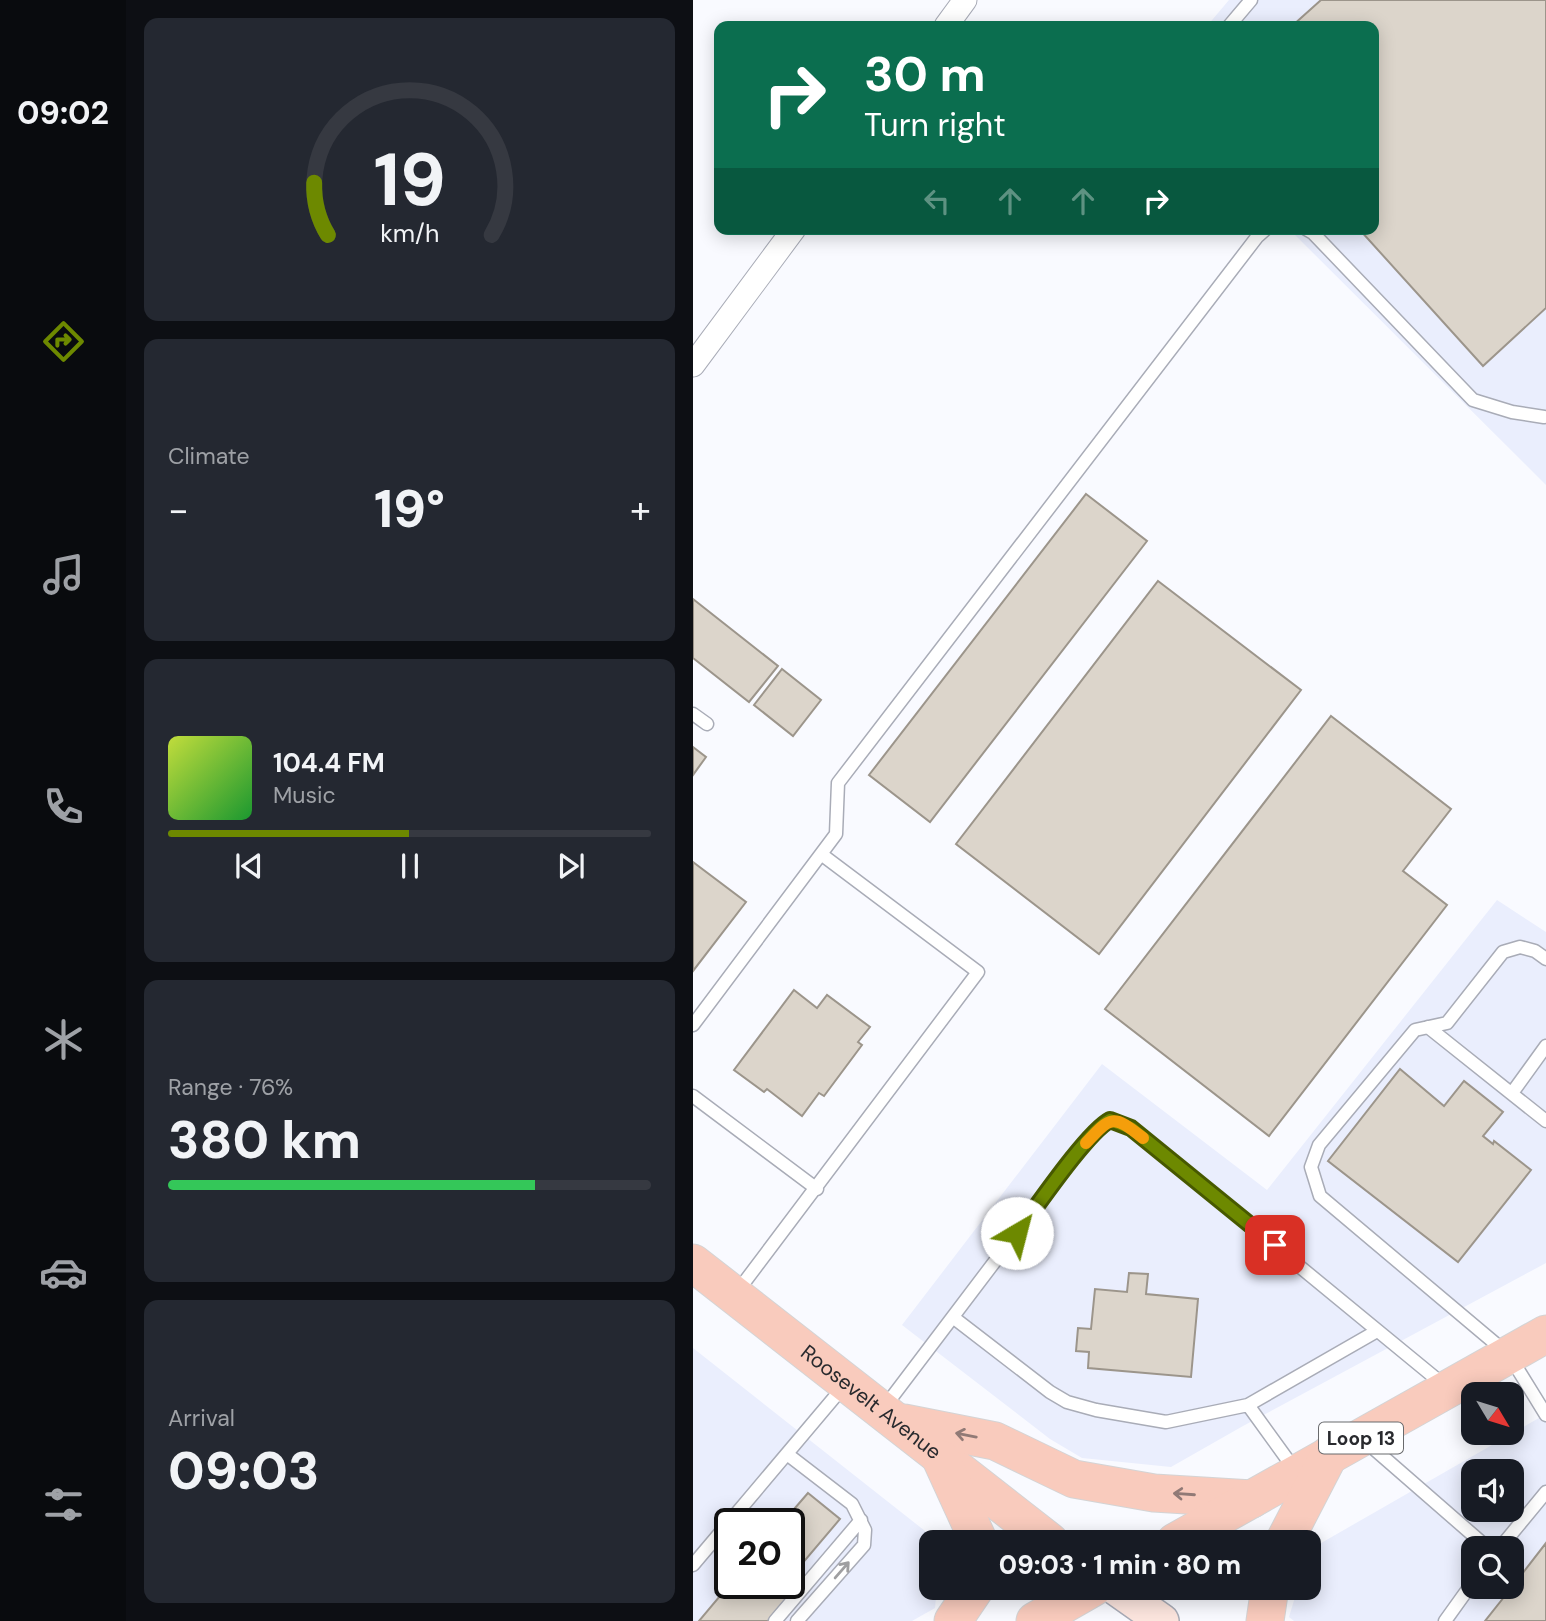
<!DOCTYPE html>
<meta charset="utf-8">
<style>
:root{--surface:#171b24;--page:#242831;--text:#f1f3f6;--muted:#9ea1a6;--line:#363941;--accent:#6d8900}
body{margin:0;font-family:"DM Sans",sans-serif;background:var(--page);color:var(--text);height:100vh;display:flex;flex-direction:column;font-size:26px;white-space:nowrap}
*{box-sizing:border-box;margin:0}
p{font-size:23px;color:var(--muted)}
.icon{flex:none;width:38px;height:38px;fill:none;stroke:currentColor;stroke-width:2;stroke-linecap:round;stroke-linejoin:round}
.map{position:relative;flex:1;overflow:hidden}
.sheet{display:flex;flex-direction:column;gap:18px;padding:18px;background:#0d0f14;width:567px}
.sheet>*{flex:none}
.banner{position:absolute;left:21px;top:21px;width:665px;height:214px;border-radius:14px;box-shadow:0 4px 18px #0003;background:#0b6e4f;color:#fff;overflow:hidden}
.needle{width:46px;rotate:128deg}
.tools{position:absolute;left:768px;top:1382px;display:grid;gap:14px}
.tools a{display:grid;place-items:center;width:63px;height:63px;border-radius:14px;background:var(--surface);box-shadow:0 4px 18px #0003;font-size:35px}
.speed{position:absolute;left:21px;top:1508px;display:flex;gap:14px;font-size:35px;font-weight:700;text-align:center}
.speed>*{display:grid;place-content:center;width:91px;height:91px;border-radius:50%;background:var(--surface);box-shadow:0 4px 18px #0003;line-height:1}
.speed .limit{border:4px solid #111;border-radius:10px;background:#fff;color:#111}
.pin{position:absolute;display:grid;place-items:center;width:60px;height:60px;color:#fff;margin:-30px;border-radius:14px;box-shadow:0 4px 10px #0006}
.me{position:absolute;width:77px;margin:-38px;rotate:37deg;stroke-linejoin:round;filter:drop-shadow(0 0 5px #0008)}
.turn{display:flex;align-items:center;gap:24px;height:147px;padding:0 35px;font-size:32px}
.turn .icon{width:91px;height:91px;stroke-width:2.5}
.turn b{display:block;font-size:49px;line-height:60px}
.lanes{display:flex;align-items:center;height:66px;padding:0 35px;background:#0003;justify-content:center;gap:35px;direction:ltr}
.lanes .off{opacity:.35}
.big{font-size:52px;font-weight:800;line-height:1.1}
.sheet .widget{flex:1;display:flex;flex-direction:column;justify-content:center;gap:10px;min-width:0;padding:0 24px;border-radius:14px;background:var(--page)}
.sheet .dial{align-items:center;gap:0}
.dial svg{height:182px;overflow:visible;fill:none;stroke:var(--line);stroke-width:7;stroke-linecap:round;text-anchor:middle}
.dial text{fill:var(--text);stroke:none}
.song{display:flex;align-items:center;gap:21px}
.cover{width:84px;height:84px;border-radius:10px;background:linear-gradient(135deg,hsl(70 70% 55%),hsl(130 70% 35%))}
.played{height:7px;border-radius:4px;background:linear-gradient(90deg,var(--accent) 50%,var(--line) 50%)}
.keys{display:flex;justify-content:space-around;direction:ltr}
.heat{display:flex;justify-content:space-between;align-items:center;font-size:38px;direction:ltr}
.charge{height:10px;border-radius:5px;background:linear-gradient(90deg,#34c759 76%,var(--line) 0)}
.trip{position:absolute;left:226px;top:1530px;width:402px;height:70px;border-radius:14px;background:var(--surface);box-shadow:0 4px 18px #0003;font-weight:800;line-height:70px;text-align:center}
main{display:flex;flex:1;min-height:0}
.tabs{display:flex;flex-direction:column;width:126px;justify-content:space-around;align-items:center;background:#090b0e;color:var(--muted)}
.tabs .icon{width:49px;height:49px}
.tabs .on{color:var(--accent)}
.tabs b{font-size:32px;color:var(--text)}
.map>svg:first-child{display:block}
</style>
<main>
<nav class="tabs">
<b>09:02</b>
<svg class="icon on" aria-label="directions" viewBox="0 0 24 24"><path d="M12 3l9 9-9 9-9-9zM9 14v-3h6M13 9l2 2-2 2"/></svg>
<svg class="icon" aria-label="music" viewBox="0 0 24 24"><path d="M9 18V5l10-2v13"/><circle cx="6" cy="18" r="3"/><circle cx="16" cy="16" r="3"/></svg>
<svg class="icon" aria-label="phone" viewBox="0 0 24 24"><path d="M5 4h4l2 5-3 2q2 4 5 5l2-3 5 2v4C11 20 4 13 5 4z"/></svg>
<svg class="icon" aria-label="climate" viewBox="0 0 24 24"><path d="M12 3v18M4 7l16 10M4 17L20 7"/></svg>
<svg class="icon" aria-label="car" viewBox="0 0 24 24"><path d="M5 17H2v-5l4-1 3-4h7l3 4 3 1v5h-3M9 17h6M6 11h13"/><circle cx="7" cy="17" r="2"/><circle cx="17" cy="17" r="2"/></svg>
<svg class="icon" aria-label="filters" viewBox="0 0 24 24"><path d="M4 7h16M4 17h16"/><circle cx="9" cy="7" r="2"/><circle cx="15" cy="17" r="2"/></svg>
</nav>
<section class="sheet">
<div class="widget dial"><svg viewBox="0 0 100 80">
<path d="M14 69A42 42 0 1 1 86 69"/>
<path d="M14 69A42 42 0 0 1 8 46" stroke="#6d8900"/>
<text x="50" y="56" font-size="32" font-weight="700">19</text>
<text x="50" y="72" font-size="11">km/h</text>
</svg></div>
<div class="widget"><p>Climate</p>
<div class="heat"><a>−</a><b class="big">19°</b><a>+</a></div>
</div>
<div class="widget">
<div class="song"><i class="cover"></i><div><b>104.4 FM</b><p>Music</p></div></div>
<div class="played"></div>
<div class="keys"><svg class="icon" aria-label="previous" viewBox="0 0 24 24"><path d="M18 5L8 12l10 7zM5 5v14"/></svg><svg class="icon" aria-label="pause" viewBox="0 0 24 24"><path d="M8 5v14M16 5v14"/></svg><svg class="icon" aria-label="next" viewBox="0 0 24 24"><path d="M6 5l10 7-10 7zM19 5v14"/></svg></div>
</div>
<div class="widget"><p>Range · 76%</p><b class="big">380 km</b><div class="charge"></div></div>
<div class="widget"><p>Arrival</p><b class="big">09:03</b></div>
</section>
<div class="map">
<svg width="853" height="1621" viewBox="0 0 853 1621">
<rect width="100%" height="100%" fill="#f9faff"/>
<path fill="#eaeefd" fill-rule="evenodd" d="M536,0H853V485L596,229H681V26H514Z
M804,900L853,932V1263L550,1426L478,1467L389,1458L357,1439L209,1325L409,1064L574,1190Z
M0,1348L246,1542H238V1587H244L242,1608L219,1621H0ZM37,1524H96V1584H37Z
M853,1414V1621H601L596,1617L605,1587H616V1550ZM780,1472H819V1510H780ZM780,1549H819V1587H780Z"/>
<path fill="#dcd5cb" stroke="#9c958b" stroke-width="2" d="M628,0H853V308L790,366L666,229H681V26H599Z
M393,494L454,541L237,822L176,775Z
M465,581L608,690L406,954L263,844Z
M0,599L85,666L56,702L0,658Z
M89,669L128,700L100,736L61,705Z
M638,716L758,809L710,871L754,905L576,1136L412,1009Z
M0,747L13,757L0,775Z
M0,862L53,902L0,971Z
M101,990L124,1008L134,995L177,1027L165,1042L169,1045L131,1096L126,1093L109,1116L74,1089L71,1092L41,1070Z
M707,1069L751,1106L771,1081L810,1112L790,1136L800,1144L801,1141L838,1170L765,1262L635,1161Z
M436,1273L455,1274L453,1294L505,1299L498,1377L395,1368L396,1352L383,1351L385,1328L398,1329L402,1289L434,1292Z
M115,1493L147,1519L96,1579L103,1584L101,1586L105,1590L79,1621H6L37,1584H96V1524H82L93,1512L96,1515Z
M853,1543V1621H792L819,1587Z"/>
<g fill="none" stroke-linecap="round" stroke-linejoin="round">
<defs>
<path id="service" d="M536,26L558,0
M613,229L620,233L780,400L819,412L851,417
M0,714L14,724
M853,959L842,951L827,947L810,952L754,1023L722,1030L626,1145L618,1167L627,1196L816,1355L853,1415
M0,1025L143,834L145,783L564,237L573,229
M735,1027L853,1121
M819,1093L853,1046
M0,1096L124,1189
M44,1292L285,972L128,854
M261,1318L357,1392L374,1402L403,1410L473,1422L555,1405L602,1470
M555,1405L684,1331
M190,1409L387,1149L412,1123L417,1120L438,1128L752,1386
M672,1441L796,1549
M94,1454L159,1504L172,1530L171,1545L104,1621
M806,1549L853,1492
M0,1565L151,1386
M82,1621L168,1520
M752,1621L780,1582"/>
<path id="minor" d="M253,26L272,0
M0,365L101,229"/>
<path id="secondary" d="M421,1587L469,1621"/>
<g id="primary">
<path id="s1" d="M0,1263L357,1542"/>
<path d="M211,1423L302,1441L381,1479L461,1493L559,1499"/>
<path d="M248,1459L286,1542"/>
<path d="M482,1542L853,1334"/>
<path d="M591,1542L636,1455"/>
<path d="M260,1621L283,1587"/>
<path d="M342,1621L401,1587"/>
<path d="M572,1621L577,1587"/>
</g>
</defs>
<use href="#service" stroke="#a9acb7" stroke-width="15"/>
<use href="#minor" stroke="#a9acb7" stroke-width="25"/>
<use href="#secondary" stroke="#a9acb7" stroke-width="36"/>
<use href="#primary" stroke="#d4d4d5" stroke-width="39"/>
<use href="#service" stroke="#fff" stroke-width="12"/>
<use href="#minor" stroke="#fff" stroke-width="23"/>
<use href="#secondary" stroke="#fce5de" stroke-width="33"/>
<use href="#primary" stroke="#f9cbbd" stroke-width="37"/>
</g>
<defs><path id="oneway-shaft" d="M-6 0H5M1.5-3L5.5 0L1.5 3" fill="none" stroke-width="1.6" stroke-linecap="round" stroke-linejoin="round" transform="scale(1.75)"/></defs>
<g stroke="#917a76">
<use href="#oneway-shaft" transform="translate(273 1435) rotate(-169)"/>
<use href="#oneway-shaft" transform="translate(491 1494) rotate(-176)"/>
</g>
<use stroke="#9f9fa1" href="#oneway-shaft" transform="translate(149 1570) rotate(-49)"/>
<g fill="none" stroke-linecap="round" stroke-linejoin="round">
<defs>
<path id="route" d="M324,1233C342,1209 394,1132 417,1120L438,1128L582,1245"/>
</defs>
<use href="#route" stroke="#475900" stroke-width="18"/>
<use href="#route" stroke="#6d8900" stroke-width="12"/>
<path stroke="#f59e0b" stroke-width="12" d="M393,1143C418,1116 420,1114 450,1138"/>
</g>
<g text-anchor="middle" stroke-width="5" stroke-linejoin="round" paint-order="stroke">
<rect fill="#fff" stroke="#696a6d" stroke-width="2" x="626" y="1422.5" width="84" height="31" rx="5"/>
<g font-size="19" font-weight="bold" fill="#292a2e">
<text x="668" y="1445">Loop 13</text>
</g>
<g font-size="21" fill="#292a2e" stroke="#fff">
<text dy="7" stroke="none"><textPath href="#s1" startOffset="226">Roosevelt Avenue</textPath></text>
</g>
</g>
</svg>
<div class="tools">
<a><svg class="needle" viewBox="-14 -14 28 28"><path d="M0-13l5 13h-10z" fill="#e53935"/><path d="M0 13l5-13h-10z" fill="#9ea1a6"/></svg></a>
<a><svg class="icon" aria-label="sound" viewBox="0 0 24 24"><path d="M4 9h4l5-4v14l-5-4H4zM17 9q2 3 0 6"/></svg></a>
<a><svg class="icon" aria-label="search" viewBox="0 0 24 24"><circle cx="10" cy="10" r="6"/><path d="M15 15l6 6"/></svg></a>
</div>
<div class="speed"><div class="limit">20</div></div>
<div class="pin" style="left:582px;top:1245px;background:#d93025"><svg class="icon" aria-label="arrive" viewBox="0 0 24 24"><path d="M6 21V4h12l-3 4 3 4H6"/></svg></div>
<svg class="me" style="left:324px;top:1233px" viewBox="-20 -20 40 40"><circle r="19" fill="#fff"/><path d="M0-13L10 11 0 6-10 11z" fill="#6d8900"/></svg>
<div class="trip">09:03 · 1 min · 80 m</div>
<div class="banner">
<div class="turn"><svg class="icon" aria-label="right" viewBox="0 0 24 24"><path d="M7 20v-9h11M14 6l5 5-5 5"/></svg><div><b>30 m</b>Turn right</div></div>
<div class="lanes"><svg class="icon off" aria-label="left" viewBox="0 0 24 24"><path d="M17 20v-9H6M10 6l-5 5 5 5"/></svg><svg class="icon off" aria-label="ahead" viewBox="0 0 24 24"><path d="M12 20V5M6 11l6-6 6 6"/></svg><svg class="icon off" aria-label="ahead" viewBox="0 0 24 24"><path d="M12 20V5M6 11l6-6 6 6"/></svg><svg class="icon" aria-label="right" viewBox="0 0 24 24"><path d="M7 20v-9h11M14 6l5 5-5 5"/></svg></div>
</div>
</div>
</main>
